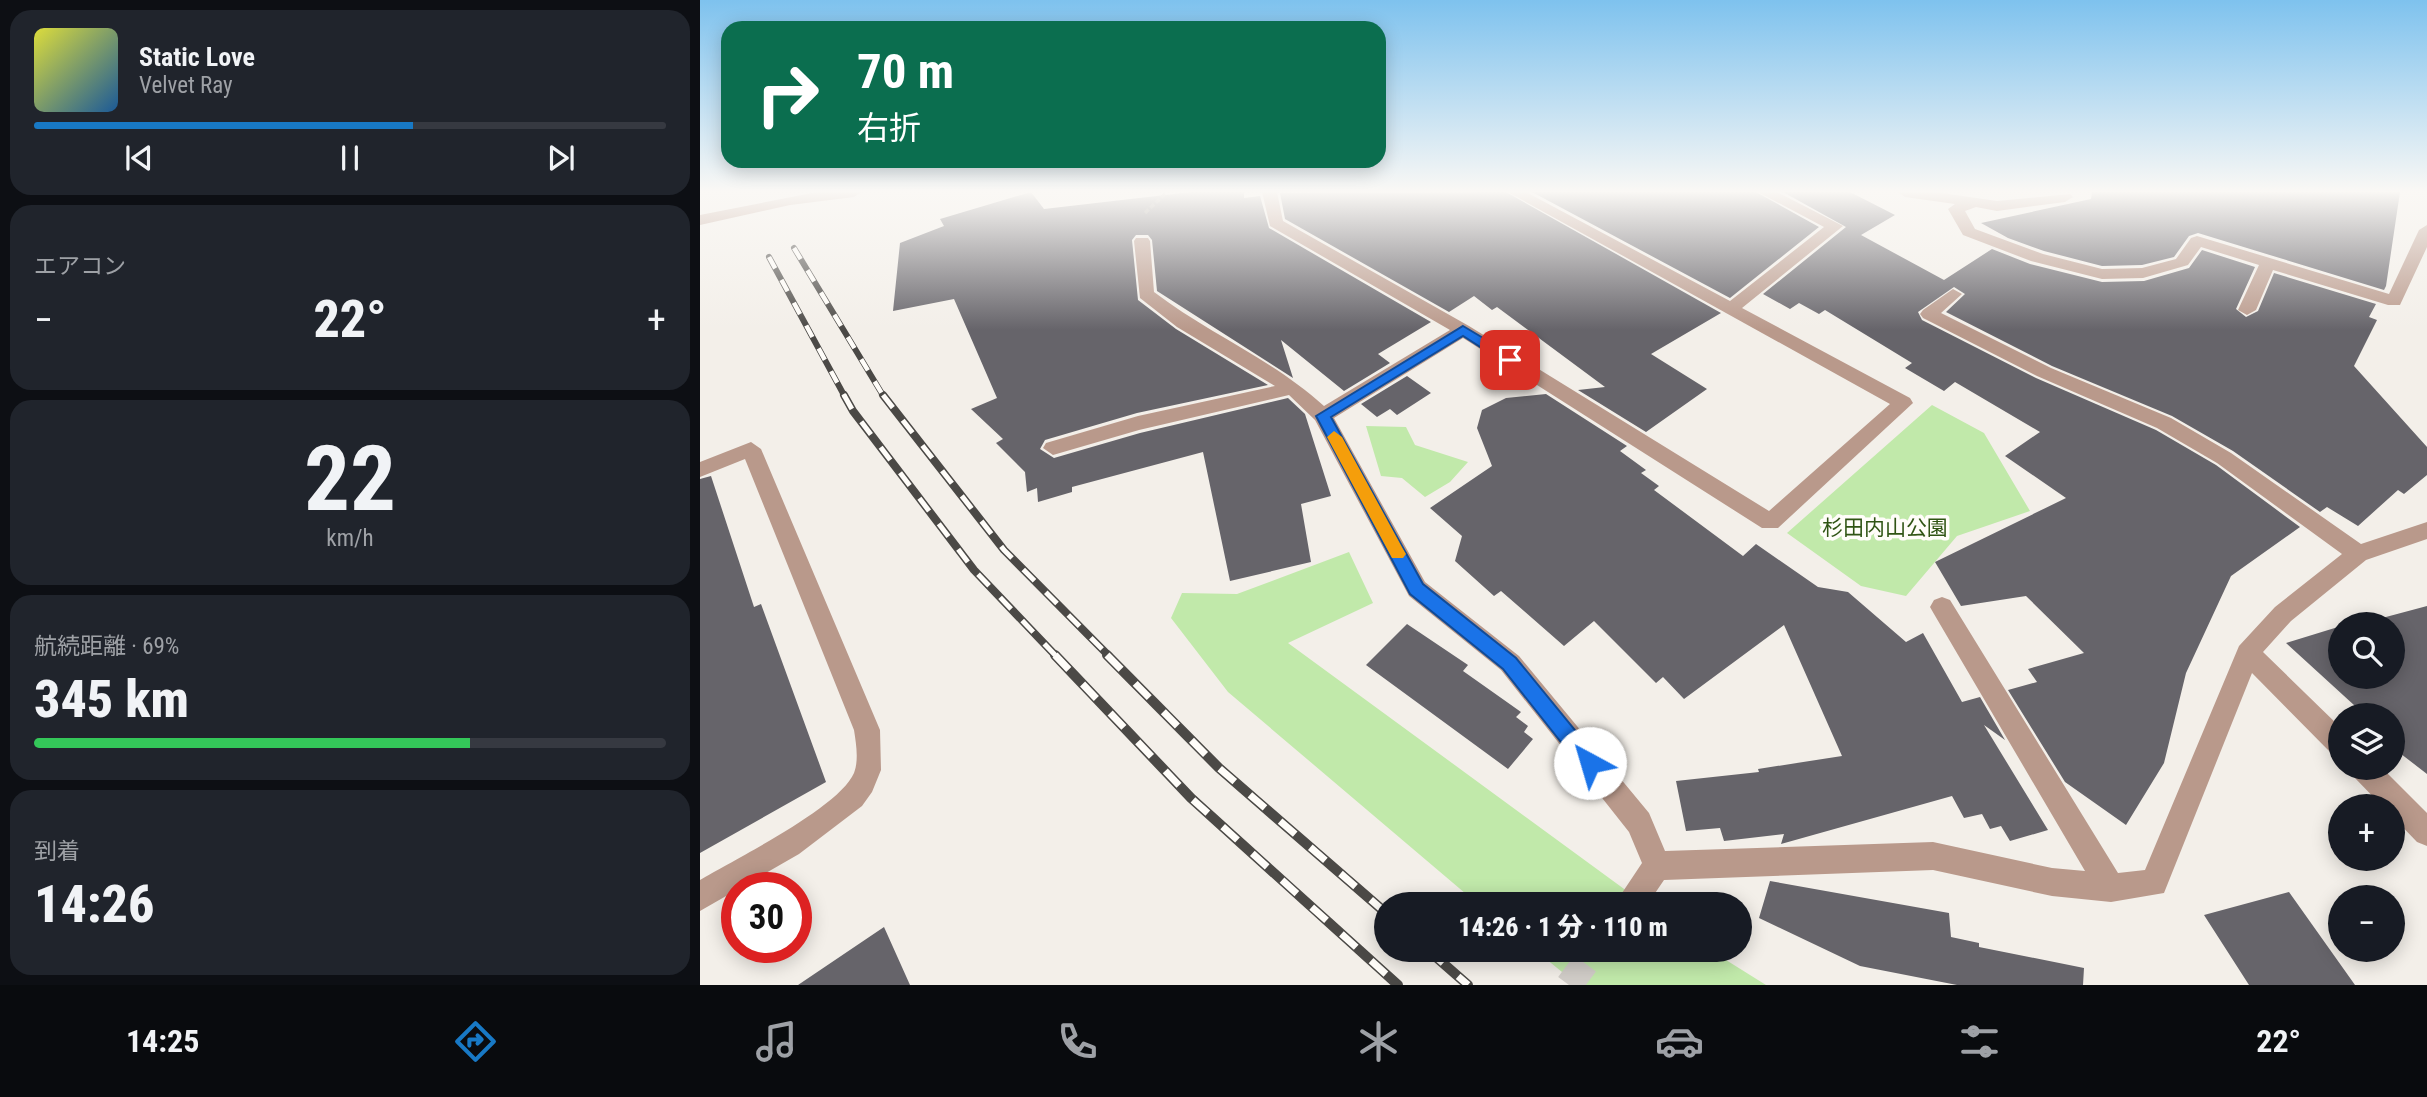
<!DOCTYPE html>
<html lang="ja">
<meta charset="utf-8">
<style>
:root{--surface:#171b24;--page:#20242c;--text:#f1f3f6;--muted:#9ea1a6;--line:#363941;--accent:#1879c5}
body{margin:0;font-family:"Roboto Condensed","Noto Sans JP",sans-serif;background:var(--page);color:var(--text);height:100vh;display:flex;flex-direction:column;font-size:26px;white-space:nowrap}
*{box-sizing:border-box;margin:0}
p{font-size:23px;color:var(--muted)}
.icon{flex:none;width:38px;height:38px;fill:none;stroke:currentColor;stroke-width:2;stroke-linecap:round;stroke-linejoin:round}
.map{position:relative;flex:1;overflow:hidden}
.drawer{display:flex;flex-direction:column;gap:10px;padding:10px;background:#0d0f14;width:700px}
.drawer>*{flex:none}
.hud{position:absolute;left:21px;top:21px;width:665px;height:147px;border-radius:21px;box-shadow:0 4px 18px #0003;background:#0b6e4f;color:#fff;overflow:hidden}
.buttons{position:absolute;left:1628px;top:612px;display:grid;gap:14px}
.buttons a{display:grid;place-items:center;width:77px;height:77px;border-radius:50%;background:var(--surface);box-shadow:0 4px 18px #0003;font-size:35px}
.speed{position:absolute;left:21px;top:872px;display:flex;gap:14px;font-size:35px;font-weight:700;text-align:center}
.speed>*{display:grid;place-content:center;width:91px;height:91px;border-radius:50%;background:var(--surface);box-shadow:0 4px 18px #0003;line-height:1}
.speed .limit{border:10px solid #d22;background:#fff;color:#111}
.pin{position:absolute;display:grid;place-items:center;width:60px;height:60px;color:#fff;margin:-30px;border-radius:14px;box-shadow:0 4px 10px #0006}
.me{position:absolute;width:77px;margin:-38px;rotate:321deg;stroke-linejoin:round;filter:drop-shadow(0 0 5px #0008)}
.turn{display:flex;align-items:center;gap:24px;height:147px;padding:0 21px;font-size:32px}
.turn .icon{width:91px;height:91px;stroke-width:2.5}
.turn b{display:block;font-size:49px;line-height:60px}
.big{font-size:52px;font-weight:800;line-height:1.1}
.drawer .card{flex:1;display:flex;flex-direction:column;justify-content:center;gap:10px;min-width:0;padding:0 24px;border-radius:21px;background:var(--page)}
.drawer .dial{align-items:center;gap:0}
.dial b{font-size:91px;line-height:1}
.song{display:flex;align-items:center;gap:21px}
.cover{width:84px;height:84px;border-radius:10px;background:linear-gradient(135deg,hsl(60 70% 55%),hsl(210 70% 35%))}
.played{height:7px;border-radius:4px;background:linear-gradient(90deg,var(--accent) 60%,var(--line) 60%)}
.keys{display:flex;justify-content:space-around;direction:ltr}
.heat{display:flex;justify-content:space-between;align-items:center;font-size:38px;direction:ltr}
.charge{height:10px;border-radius:5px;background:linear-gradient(90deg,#34c759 69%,var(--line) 0)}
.trip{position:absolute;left:674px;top:892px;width:378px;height:70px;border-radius:35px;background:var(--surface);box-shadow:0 4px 18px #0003;font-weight:800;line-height:70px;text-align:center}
.tab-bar{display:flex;height:112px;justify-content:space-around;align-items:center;background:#090b0e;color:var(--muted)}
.tab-bar .icon{width:49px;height:49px}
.tab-bar .on{color:var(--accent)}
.tab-bar b{font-size:32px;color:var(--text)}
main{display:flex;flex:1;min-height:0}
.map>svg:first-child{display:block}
</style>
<main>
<section class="drawer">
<div class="card">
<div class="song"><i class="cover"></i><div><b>Static Love</b><p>Velvet Ray</p></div></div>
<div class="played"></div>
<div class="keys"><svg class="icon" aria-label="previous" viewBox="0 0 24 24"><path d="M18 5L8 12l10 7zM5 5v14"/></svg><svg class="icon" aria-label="pause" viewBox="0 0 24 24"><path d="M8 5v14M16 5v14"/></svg><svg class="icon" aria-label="next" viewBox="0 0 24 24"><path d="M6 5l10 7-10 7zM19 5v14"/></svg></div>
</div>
<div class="card"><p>エアコン</p>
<div class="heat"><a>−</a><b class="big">22°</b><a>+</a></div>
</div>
<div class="card dial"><b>22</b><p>km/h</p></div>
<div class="card"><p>航続距離 · 69%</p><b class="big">345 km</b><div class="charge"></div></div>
<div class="card"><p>到着</p><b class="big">14:26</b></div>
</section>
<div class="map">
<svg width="1727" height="985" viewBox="0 0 1727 985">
<rect width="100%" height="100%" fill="#f3efe9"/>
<path fill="#c1e9aa" d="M1232,405L1284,433L1330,511L1257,536L1206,596L1161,586L1087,533Z
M666,426L706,427L715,445L768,462L750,482L725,497L702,478L681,476Z
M649,552L673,603L588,643L946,905H779L528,692L471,618L482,593L537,594Z
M835,950H1010L1066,985H878Z"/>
<path fill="#66646a" d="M331,192L344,209L491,192H544V198L560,196L569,228L731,322L678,354L690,363L644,391L581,340L593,378L457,291L452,240L448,235H436L432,240L438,300L476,329L568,385L437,413L345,440L340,449L354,458L440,433L588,398L605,414L631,496L601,504L611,562L530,581L503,452L372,487V492L338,502L337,488L327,492L325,472L296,443L303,439L271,409L297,398L254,299L193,311L200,243L244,226L240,219Z
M806,192L1021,313L951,354L1007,389L946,432L878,390L905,387L797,307L792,310L774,296L749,312L585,219L580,193Z
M832,192H1056L1119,227L1030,298Z
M1083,192H1150L1195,215L1161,235L1244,280L1292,249L1330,264L1402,282L1444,281L1489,268L1502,250L1555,267L1536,309L1546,317L1558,311L1574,273L1676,304L1669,317L1677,320L1654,366L1727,447V475L1704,494L1698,490L1658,526L1627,507L1620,512L1533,451L1472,416L1352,366L1246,312L1265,294L1254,287L1218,312L1222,320L1336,378L1456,430L1516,465L1600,527L1531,576L1486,673L1464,763L1426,825L1365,782L1308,690L1337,682L1328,669L1384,653L1326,596L1261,606L1235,562L1366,498L1305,456L1340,432L1255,382L1244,391L1205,368L1212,363L1125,310L1119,314L1099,303L1090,309L1063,294L1146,227Z
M1392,192H1700L1686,286L1684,290L1498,233L1489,236L1474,257L1442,265L1402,266L1344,251L1308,238L1281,223L1391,199Z
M707,376L731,393L697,415L690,409L677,417L661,404Z
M846,394L927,446L920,451L946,470L941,473L959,486L954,490L1043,556L1056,544L1118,587L1148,592L1206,642L1223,633L1262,702L1280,697L1305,740L1284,725L1348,830L1310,841L1301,826L1290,829L1282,814L1264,818L1252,796L1081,844L1084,834L1024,841L1020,828L986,831L976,781L1059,772L1058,769L1142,756L1084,625L984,699L963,677L956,683L894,621L864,646L801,591L794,596L755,561L762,536L730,508L792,466L777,428L782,410L806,398Z
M11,476L54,607L61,604L126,782L0,853V479Z
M1727,606V774L1692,747V716H1666L1586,643L1638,627L1640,677H1692V625H1656Z
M707,624L768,665L763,671L821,712L816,717L828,726L824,732L833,739L808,769L666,665Z
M1070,881L1249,913L1251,937L1279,943V947L1384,968L1383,985H1257L1160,966L1059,918Z
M1589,892L1655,985H1549L1504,915Z
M184,927L210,985H98Z"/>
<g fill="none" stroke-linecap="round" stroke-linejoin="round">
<path stroke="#d1cdc8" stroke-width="27" stroke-dasharray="27 14" stroke-linecap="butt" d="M869,985L895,950"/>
<path stroke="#84817d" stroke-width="3.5" stroke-dasharray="5 2.5" stroke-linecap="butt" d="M445,213L467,192"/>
<path fill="#b9998b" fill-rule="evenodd" d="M117,192H161L154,197L90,205L0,225V215Z
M562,192H577L583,221L769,326L1069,511L1190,404L808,192H826L1030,301L1124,227L1058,192H1077L1143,226L1042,308L1210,398L1213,403L1078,528H1062L763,338L634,418L725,582L819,656L949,813L965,851L1233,842L1352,868L1385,871L1234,614L1230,607L1234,600L1242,597L1250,600L1418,873L1445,870L1539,646L1575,607L1642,554L1517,463L1457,428L1337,376L1223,318L1220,314L1223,310L1253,289L1262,294L1241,313L1351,368L1471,418L1531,453L1661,544L1727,522V539L1666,560L1591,621L1563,652L1640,727V757L1631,753L1552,673L1464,893L1411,902L1352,896L1233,870L964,880L947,905H914L942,863L929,832L801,670L709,596L615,420L589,395L439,430L353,455L343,448L346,443L438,416L575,386L477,327L440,298L434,241L436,238H448L450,241L454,292C509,334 574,360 624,406L750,330L570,226Z
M1198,192H1235L1297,201L1370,194L1373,197L1365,202L1297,211L1276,207L1265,211L1275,229L1343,254L1402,269L1442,268L1476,259L1491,238L1497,236L1689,294L1719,230L1727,225V247L1700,305H1688L1573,270L1556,310L1547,315L1538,310L1559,265L1501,247L1488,265L1443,278L1402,279L1331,261L1263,235L1248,209L1255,204L1205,197Z
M51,442L61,449L180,730L181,770L172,792L162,806L99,854L0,911V880C35,859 139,808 154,773C159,760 156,743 154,730L45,459L0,477V462Z
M1650,768H1682L1727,813V846L1717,842L1692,816V807H1683L1654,777Z"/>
<defs>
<path id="rail-far2" d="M94,248L184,397
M69,257L145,397"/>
<path id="rail-far1" d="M144,395L153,411L274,570L356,656
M183,395L304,550L409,656"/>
<path id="rail" d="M355,655L491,798L698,985
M407,655L519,768L686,913
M728,950L768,985"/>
</defs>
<use href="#rail-far2" stroke="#4b4946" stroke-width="6"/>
<use href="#rail-far1" stroke="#4b4946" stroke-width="8"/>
<use href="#rail" stroke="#4b4946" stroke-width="10"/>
<use href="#rail-far2" stroke="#fffdf9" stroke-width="4.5" stroke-dasharray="13" stroke-linecap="butt"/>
<use href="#rail-far1" stroke="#fffdf9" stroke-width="5" stroke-dasharray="16" stroke-linecap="butt"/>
<use href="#rail" stroke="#fffdf9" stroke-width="7" stroke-dasharray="20" stroke-linecap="butt"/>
</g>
<linearGradient id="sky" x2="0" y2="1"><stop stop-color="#7ec2ee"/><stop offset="0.58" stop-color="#faf8f5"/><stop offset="1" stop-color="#faf8f5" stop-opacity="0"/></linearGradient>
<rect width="1727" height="330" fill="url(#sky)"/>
<path fill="#1a73e8" stroke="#114b97" stroke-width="2" d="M763,326L815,357V363H805L763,336L631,417L723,584L816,658L897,757L900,763L897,770L890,773L883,770L803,669L710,594L616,416Z"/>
<path fill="#f59e0b" d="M634,431L642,437L703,549L706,554L703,558H692L627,437Z"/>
<g text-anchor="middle" stroke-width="7" stroke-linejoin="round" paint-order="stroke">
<g font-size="21" fill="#305414" stroke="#fffdf9">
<text x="1185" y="535">杉田内山公園</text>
</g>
</g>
</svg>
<div class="buttons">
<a><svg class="icon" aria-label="search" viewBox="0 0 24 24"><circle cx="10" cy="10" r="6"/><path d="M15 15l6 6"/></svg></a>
<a><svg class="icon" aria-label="layers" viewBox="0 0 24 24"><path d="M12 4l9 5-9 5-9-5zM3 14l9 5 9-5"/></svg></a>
<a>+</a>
<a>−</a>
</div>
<div class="speed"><div class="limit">30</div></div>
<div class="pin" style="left:810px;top:360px;background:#d93025"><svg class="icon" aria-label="arrive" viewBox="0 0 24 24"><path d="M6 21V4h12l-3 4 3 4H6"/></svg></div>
<svg class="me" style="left:890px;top:763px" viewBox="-20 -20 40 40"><circle r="19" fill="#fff"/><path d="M0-13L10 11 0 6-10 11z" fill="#1a73e8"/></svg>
<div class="trip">14:26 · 1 分 · 110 m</div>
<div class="hud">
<div class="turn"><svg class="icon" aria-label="right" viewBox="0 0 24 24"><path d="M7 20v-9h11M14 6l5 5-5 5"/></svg><div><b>70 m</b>右折</div></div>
</div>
</div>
</main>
<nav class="tab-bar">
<b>14:25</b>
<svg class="icon on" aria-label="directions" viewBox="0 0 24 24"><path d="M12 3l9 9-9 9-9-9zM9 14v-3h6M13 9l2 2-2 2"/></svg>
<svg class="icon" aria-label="music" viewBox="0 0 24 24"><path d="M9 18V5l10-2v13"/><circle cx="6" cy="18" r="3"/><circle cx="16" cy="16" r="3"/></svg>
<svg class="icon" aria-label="phone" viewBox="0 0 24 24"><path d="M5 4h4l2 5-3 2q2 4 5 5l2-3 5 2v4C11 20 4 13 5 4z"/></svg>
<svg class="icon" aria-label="climate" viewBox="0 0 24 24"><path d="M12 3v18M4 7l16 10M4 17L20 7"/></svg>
<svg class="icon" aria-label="car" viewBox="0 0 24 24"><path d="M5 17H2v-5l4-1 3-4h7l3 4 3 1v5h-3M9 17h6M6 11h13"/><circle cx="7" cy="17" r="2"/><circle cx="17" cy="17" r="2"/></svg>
<svg class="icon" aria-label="filters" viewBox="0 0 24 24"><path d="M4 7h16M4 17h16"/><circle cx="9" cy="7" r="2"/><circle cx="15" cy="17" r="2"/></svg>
<b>22°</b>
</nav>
